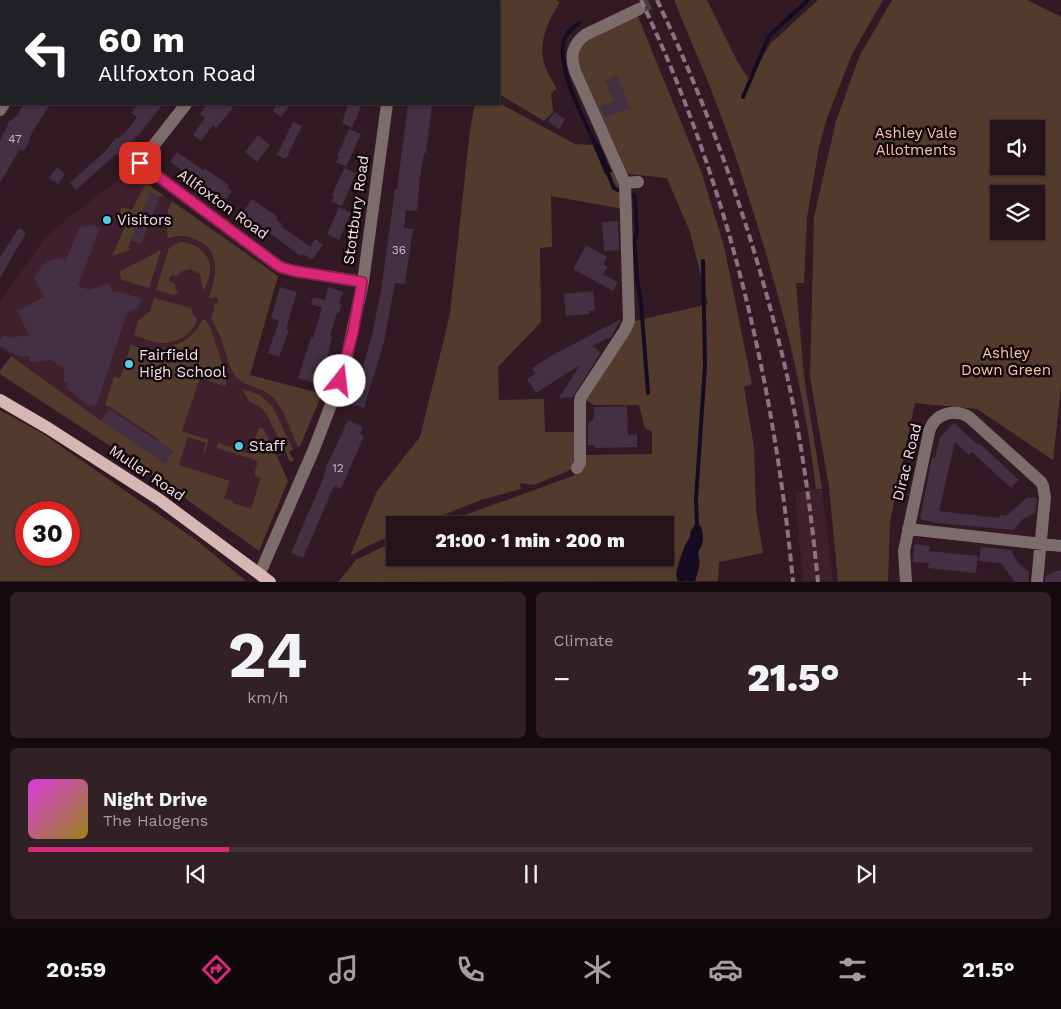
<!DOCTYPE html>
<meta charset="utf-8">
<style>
:root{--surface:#26131a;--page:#322027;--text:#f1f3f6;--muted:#a49ea2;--line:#423239;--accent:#db2777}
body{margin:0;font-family:"Work Sans",sans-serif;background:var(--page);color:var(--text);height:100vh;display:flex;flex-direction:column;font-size:19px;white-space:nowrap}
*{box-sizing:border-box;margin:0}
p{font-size:16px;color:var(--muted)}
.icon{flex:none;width:28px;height:28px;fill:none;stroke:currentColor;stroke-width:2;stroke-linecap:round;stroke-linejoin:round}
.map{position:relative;height:582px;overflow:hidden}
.side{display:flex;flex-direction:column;gap:10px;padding:10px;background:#150a0e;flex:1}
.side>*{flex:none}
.top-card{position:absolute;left:0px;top:0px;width:500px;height:105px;box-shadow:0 1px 4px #0004,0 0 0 1px var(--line);background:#202124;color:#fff;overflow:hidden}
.fabs{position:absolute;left:990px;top:120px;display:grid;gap:10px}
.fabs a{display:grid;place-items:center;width:55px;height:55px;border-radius:0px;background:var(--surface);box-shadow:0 1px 4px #0004,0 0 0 1px var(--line);font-size:25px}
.speed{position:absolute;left:15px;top:501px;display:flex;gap:10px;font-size:25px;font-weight:700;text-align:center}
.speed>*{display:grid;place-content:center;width:65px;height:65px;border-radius:50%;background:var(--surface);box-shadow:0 1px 4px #0004,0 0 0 1px var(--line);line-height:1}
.speed .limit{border:8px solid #d22;background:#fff;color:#111}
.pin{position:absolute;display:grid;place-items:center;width:42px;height:42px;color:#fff;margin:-21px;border-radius:10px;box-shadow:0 2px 8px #0006}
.me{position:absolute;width:55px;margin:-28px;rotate:16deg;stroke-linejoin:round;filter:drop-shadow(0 0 4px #0008)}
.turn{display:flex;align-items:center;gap:18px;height:105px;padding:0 15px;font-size:22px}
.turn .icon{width:65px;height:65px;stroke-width:2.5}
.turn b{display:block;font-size:35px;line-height:42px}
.big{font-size:38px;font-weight:800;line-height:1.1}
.side .widget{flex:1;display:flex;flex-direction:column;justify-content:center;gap:8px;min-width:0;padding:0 18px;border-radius:8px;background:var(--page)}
.side .dial{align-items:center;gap:0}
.dial b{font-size:65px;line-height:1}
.song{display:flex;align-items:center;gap:15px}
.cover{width:60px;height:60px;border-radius:8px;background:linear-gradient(135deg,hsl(300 70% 55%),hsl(50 70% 35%))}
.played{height:5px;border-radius:2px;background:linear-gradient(90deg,var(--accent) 20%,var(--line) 20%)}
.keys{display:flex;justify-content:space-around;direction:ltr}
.heat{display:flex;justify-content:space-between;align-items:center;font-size:28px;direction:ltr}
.side .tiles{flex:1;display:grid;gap:10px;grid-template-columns:1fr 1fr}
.widget:last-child{grid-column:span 2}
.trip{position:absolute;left:386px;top:516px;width:288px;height:50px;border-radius:0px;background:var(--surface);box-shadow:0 1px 4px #0004,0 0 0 1px var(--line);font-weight:800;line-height:50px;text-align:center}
.tabs{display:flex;height:80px;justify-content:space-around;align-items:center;background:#0f080a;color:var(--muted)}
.tabs .icon{width:35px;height:35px}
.tabs .current{color:var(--accent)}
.tabs b{font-size:22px;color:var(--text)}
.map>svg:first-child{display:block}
</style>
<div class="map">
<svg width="1061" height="582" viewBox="0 0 1061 582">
<rect width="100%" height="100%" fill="#331923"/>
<path fill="#41202d" d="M127,173L146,183L278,276L250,375L322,394L300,446L278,457L288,481L259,551L133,461L0,374V371L11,356L0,348V302L45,238L72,215Z
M822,489L833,581H803L795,492Z"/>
<path fill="#523b2d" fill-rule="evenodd" d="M482,0H556L560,2C548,21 537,43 545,66C547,74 554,82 557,90H554L551,94L553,112L544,121L499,94V1H482Z
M674,0H707L737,61L748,78L771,43L818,0H883L852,54L827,118L819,147L807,217L804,283H796L804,377L822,489H816C805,393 781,298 751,205C741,172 730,138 717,105C704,70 688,35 674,0Z
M892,0H1027L1061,17V387L1053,460L977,409L915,403L890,522L888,581H838L829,487L810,377L814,217L836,121L860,55ZM999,129H1036V166H999ZM999,194H1036V231H999Z
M637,14L701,171L724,246L752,384L744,387L754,447L756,510L763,553L719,562L718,581H695L700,563L698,552L703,541L702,531L699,525H695C690,538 671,567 678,581L338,582L356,560L395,541V558H665V525H437L573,476L579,471L584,455L652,454V432L645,428L639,405H593L586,399L631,322L708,304L690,232L667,178L628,174L578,63L577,54L584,42Z
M499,103L575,144L593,145L603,140L622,184L623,209L551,196L552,247L540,248L541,322L498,367L499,400L544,399L545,432H575C575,444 578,459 570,470L534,485L520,483L521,489L481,500L418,525H395V534L370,545L350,556L377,491L420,437L450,314L470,130L475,104Z
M146,183L163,195L160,197L150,193L128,248L132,249L112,256L128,220L118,215L122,207L132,210Z
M172,201L278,276L250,375L322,394L300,446L298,447L283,412L273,397L264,391L244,383L236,377L230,367L221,338L211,318L214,310V304L219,303L217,297L209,298C215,278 222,255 201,242C195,239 189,236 182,236C177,235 172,238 167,238L168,210Z
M180,242C196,242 213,256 210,273C209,279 206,286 203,292L200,274L190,269L182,271L177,276L172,275L169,278V281L175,284V289L178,293L175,295L156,290L169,248Z
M161,250L149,288L122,280L119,272Z
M154,298L191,308L193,315L197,319C193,334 176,344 161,343C151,342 143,338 134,335L138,321L150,311Z
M205,319L210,327L227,378L225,386L200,378L182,431L209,440L205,452L203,451L206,443L188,437L179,465L230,481L224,498L233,501V503L251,509L261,478L254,475L258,461L217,448L218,443L250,454L259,428L264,429L288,481L259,551L133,461L0,374V371L11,356L101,421L165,463L173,451L157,441L158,439L110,407L105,405L114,377L120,378L131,345L162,355L164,348C182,345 195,336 202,320Z
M242,389L260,395L273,407L293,450L289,452L294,460L290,462L266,413L260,407L249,401Z
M0,410L42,433L196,540L246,581H0ZM26,512H69V555H26Z"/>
<path fill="#150c23" d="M599,142L612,172L605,174L593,145Z
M695,525L701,526C704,536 704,544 698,552C699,567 700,567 695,581H687V578L685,581H678L676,575L685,545L691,538L690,532Z"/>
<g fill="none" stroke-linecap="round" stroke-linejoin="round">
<path stroke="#150c23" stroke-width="4" d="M579,23C573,28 566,32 564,40C556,69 585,121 597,148
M743,97L769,36L808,0
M606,169L614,188L618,190
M633,195L635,197L637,233L634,241L637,279L641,303L648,393
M697,525L696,499L705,365L703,261"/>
</g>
<path fill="#442f43" d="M617,75L630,108L605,117L600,107L614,101L605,80Z
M24,104H50L32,133L29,139L30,140L24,151L20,149L0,183V141L10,120L12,121L15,116L16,117Z
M138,104H163L137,137L136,136L132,142L130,140L118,156L116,154L76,190L70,183L104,152L117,137L119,138L122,134L123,135L137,117L131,113Z
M207,104H228L233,108L216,128L213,125L201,141L193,135L205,118L200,114Z
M277,104H290L281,117L273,111Z
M348,104H362L352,128L342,123Z
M408,104H432L426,153H424L420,178L417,211L406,210L404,228L413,229L405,284L395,283L384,342L364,408L351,404L371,340L381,291L395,189L397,190L399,174Z
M554,112L565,119L559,129L548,122Z
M293,122L302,126L286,159L277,155Z
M349,129L361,134L346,167L336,162L339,157L337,156Z
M258,135L270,145L257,162L245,152Z
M177,152L203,170L204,168L229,185L227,188L232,191L225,201L170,162Z
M57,167L65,174L58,184L49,178Z
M344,168L356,173L342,206L331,202L334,196L332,195Z
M150,193L160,197L141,244L131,240Z
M252,199L278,217L276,219L282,224L281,226L310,247L315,239L323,245L312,260L303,254L301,256L242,213Z
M339,207L351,213L339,240L327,234Z
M618,221L619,250L604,251L602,222Z
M92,225L100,228L78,286L90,290L109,283L113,292H119L141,298L139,307L127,313L97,404L91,406L86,404L66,387L68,383L64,381V368L51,360L30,362V356L20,357L0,346V341L4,335L8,338L29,335L17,311L44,297L34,277L46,261L60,258L66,260L80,227Z
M19,228L26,233L0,278V257Z
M586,245L607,257L603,264L608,267L603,274L618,282L613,291L573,269Z
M280,287L297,292L286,329L289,330L279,357L268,353L279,321L271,318Z
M328,287L343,292L339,304H342L339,313H337L330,336H332L327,360L322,362L324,368L321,377L323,379L319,381L318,384L298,378L311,337L313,338L322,308L311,304L313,297L325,300Z
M593,291L595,310L589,311V314L566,316L564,294Z
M621,319L611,337L592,346L601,352L573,397L559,398L580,365L536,393L527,379L536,374L532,368L551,356Z
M627,406L628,435L637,434V447L594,448V445H588V424L594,418V407Z
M109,409L173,451L165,463L101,421Z
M348,420L363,427L360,434L364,436L341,489L334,486L303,558L291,553L322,481L327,465Z
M954,423L978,445L980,444L1019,480L1011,488L972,452L969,455L955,442L939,511L1000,518V515L1006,516L1028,497L1037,498L1035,513L1023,519L1013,530L936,523L920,519L932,457L935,458L940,437Z
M914,544L930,546L929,551L978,556L976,573L928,568L929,563L913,562Z
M981,547L1011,550L1018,563L1029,572L1028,582H1015L1001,563L979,561Z
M1061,569V582H1045L1046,576Z"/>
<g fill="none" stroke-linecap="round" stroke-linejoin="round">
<path stroke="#503741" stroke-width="12" stroke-dasharray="12 6" stroke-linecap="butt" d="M639,9L656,0"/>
<path stroke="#7c6c6b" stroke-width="12" d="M70,1L71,0
M268,1L269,0
M401,1V0
M186,104L140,163L280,267L294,271L363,282
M0,110L4,104
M625,183L638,182
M577,468L580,463V402L581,397L625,330L629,321L625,183L575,71C570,56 572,45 585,35L639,9
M908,529L1061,546
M260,573L314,449L335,394L347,356L363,282L387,104
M906,582L904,551L929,432C934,414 953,408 969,417L1041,482L1043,486L1045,497L1037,582"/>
<path stroke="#d7b7b4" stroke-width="12" d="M0,400L48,428L160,500L270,582"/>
<path stroke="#8b747d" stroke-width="4" stroke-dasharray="8 4" stroke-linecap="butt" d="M641,0C728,183 774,381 793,582
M657,0C709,109 750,225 779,342C799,420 810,501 818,582"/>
</g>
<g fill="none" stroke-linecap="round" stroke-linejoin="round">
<defs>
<path id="route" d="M140,163L280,267L294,271L362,282L353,332L340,381"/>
</defs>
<use href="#route" stroke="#8e194d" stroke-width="12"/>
<use href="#route" stroke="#db2777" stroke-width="9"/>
</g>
<g fill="#57c9e3" stroke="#13080c" stroke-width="2">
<circle cx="107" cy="220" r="5"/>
<circle cx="129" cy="364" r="5"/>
<circle cx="239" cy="446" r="5"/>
</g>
<g text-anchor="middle" stroke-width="5" stroke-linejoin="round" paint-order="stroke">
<g font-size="12" fill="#c9b5c0">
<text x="15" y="143">47</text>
<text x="399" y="254">36</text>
<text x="338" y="472">12</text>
</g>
<g font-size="15" fill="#fac4a4" stroke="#13080c">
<text x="916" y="138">Ashley Vale<tspan x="916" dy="17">Allotments</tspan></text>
<text x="1006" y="358">Ashley<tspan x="1006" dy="17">Down Green</tspan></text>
</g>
<g font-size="15" fill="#f5e2e9" stroke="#13080c">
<text transform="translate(223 204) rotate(36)" y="5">Allfoxton Road</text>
<text transform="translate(356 210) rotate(-82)" y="5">Stottbury Road</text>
<text transform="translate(907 462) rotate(-76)" y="5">Dirac Road</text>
<text transform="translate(147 473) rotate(34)" y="5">Muller Road</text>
</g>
<g font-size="15" fill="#f5e2e9" stroke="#13080c" text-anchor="start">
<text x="117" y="225">Visitors</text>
<text x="139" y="360">Fairfield<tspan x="139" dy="17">High School</tspan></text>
<text x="249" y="451">Staff</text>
</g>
</g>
</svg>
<div class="fabs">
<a><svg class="icon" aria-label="sound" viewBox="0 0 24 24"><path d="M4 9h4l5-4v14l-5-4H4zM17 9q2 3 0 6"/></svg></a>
<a><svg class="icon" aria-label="layers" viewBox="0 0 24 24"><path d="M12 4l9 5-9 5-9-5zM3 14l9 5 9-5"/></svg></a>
</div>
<div class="speed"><div class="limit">30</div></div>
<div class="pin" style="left:140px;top:163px;background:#d93025"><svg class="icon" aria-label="arrive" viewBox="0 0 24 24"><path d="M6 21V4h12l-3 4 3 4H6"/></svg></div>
<svg class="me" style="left:340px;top:381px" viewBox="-20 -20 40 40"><circle r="19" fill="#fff"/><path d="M0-13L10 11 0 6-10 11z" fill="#db2777"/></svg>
<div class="trip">21:00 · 1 min · 200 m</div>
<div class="top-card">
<div class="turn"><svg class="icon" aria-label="left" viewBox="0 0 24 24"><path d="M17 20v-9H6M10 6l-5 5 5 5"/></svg><div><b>60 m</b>Allfoxton Road</div></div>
</div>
</div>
<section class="side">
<div class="tiles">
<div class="widget dial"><b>24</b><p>km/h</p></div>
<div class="widget"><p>Climate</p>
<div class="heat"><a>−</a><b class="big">21.5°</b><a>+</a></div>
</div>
<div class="widget">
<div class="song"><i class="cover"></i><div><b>Night Drive</b><p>The Halogens</p></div></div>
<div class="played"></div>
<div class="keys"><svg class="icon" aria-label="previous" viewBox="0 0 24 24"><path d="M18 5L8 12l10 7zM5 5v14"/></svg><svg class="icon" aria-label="pause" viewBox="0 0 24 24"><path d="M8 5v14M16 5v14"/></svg><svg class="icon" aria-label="next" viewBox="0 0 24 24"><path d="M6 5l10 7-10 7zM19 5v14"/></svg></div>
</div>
</div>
</section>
<nav class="tabs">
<b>20:59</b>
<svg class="icon current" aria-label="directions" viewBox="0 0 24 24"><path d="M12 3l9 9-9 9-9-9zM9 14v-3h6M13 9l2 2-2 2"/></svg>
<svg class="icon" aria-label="music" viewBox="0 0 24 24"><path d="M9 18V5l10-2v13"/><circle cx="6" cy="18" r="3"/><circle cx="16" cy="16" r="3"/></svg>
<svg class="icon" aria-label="phone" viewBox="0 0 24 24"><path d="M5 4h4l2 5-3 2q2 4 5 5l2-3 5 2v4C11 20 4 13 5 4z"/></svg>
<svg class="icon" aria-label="climate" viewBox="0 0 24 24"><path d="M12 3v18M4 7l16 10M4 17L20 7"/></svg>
<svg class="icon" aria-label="car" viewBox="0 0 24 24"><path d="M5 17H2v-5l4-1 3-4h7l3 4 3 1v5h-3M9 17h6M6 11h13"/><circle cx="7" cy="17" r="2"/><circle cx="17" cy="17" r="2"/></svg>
<svg class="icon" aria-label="filters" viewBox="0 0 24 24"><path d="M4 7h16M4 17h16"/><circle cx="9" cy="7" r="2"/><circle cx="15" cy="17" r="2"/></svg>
<b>21.5°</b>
</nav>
